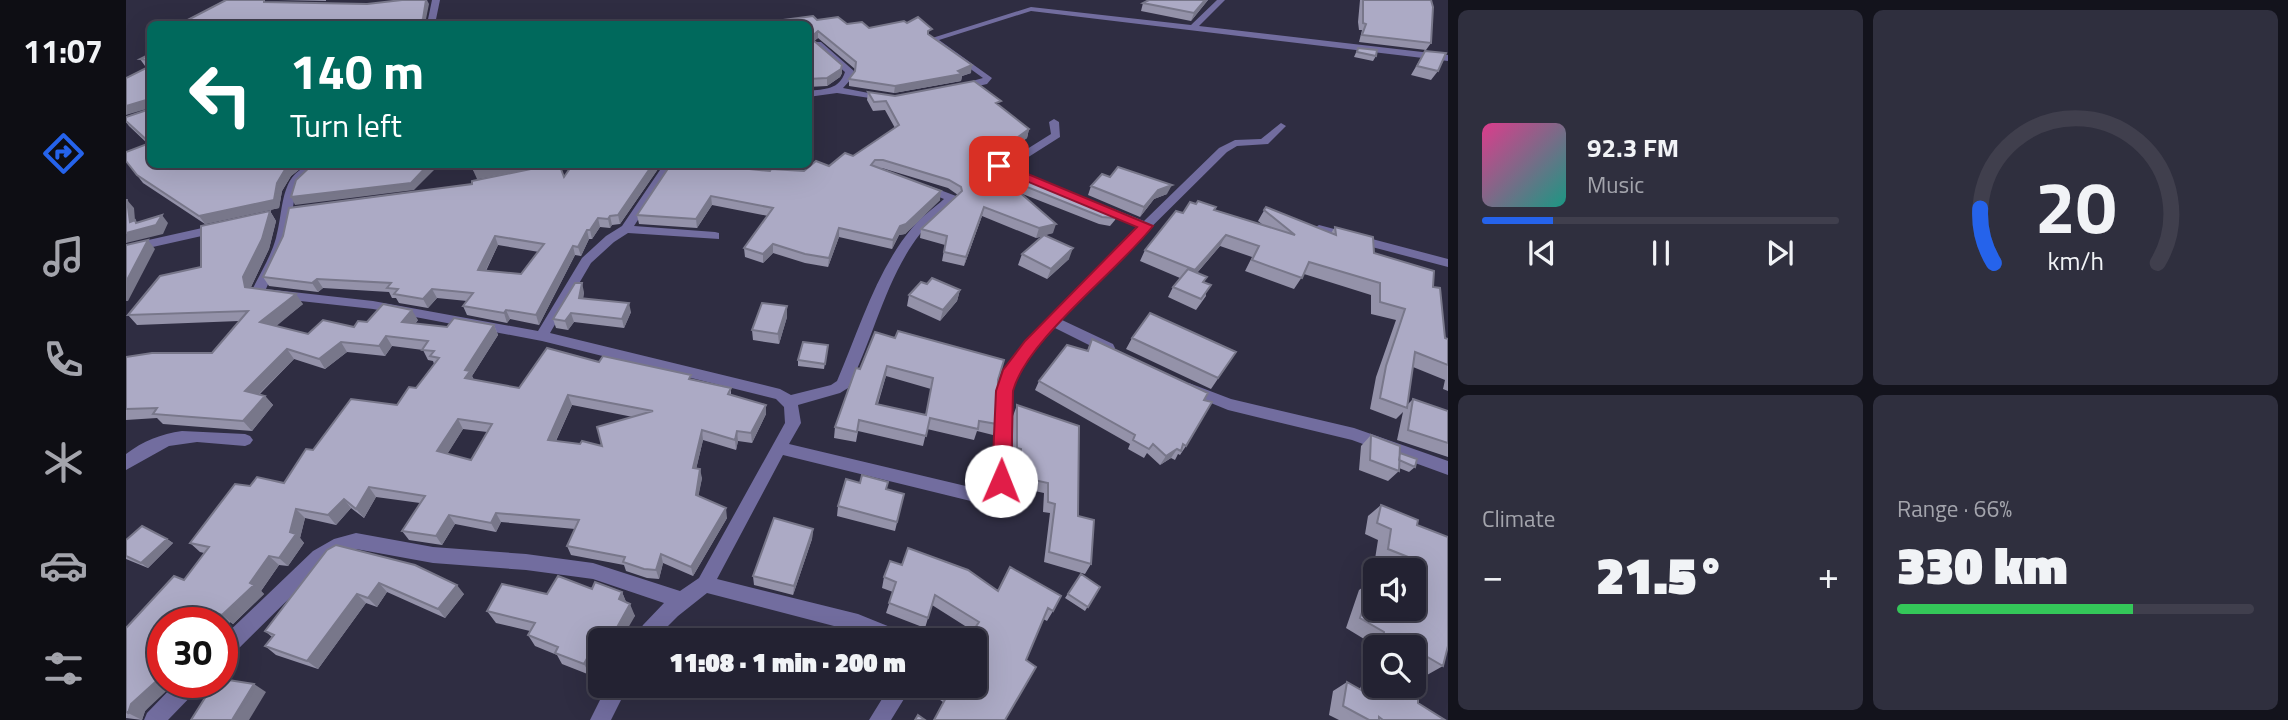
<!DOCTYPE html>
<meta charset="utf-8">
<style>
:root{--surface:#232232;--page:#2f2f3e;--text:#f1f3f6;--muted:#a3a4ac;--line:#403f4d;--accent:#2563eb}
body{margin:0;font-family:"Titillium Web",sans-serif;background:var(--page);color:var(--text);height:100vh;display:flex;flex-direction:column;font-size:26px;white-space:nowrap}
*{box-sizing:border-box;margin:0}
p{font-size:23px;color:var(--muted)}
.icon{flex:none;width:38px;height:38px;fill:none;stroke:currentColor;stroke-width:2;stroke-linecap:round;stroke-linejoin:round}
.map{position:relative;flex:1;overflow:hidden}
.sheet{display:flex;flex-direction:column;gap:10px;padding:10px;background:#13131c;width:840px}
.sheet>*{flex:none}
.top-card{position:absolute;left:21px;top:21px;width:665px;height:147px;border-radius:10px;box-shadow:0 7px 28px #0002,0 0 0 2px var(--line);background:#00695c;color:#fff;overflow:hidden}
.fabs{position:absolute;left:1237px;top:558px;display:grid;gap:14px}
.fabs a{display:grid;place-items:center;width:63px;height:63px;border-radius:10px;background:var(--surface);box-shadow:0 7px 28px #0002,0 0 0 2px var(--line);font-size:35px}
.speed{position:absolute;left:21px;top:607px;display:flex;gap:14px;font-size:35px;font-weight:700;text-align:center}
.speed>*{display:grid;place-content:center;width:91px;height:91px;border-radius:50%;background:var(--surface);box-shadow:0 7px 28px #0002,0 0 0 2px var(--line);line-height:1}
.speed .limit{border:10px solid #d22;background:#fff;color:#111}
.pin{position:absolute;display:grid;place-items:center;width:60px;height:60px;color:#fff;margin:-30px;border-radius:14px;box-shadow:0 4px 10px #0006}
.me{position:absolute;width:77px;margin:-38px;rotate:1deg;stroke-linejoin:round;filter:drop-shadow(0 0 5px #0008)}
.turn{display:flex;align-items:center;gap:24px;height:147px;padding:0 28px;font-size:32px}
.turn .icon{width:91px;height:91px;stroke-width:2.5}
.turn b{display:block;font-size:49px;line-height:60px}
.big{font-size:52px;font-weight:800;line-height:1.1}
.sheet .tile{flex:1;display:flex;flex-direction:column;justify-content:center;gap:10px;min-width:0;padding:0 24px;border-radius:10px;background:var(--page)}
.sheet .dial{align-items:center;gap:0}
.dial svg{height:182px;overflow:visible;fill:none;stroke:var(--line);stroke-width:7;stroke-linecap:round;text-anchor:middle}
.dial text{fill:var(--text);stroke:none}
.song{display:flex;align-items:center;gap:21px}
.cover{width:84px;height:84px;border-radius:10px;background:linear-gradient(135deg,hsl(330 70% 55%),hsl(170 70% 35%))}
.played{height:7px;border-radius:4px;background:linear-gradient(90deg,var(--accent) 20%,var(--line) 20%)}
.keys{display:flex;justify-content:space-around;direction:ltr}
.heat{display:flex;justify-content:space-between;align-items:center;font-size:38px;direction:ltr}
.charge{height:10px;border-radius:5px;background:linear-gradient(90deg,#34c759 66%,var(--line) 0)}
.sheet .tiles{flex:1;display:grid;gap:10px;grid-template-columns:repeat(2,1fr)}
.trip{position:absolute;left:462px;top:628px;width:399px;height:70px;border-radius:10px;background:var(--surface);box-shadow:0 7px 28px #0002,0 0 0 2px var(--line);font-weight:800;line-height:70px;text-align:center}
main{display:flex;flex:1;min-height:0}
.tabs{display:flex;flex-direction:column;width:126px;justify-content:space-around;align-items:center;background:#0e0e14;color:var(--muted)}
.tabs .icon{width:49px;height:49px}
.tabs .active{color:var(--accent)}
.tabs b{font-size:32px;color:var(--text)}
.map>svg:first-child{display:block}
</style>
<main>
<nav class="tabs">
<b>11:07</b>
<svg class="icon active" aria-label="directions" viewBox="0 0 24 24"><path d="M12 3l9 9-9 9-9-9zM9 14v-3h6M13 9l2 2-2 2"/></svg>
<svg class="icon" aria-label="music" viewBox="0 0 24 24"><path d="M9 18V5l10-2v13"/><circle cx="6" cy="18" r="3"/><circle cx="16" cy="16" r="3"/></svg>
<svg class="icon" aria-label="phone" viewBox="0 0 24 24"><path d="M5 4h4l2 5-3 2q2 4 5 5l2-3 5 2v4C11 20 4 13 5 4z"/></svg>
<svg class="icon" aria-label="climate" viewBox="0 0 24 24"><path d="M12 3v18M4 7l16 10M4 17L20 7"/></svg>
<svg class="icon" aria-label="car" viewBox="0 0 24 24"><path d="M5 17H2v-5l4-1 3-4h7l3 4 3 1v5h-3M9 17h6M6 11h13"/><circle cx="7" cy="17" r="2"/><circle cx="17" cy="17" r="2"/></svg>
<svg class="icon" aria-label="filters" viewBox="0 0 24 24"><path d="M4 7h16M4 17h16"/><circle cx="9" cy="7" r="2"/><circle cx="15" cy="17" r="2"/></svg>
</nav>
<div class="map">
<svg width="1322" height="720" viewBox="0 0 1322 720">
<rect width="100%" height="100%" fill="#2f2d42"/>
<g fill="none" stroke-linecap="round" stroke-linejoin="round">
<path fill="#726d9f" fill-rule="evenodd" d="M306,0H314L309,24H301Z
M1091,0H1099L1073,26L1322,55V61L905,11L813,40L866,78L861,84L835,90L832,89V85L857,78L803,39L905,7L1065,25Z
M689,42H695L728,71L726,78L717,88L763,97V101L711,93L682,97V91C699,89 713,90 719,72L689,46Z
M928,119L933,122L934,137L893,163L883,166L919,181V185H911L869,168V164L885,159L925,134L923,122Z
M1155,123L1160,126L1142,144L1111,146L1101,152L978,274L936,320L987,344L989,348L987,352H977L929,328C911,347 893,366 885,391L884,492L879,501L865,506L657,455L591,579L732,614L779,633L781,640H751L731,632L581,593L552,616L528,640H508L517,625L538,603L467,579L400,570L307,563L230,549L218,552L199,563L103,658L96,660V638L187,551L208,539L230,533L307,547L400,554L467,563L554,591L573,578L659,423L658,407L650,399L416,341L247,309L129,296L127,288C135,272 145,256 150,238C159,207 152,164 198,164L170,189L162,237L140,289L247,301L412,331L456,258L480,236L496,226L534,170L544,164H558L542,174L508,226L589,232L593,233V239L502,233L488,242L465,263L424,333L654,389L665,395L705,385L711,381C733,330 750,271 786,228C795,217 808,208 818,199L793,189V185H801L830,196V200C818,211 803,221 794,234C759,279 748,338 722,388L714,393L672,405L675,423L663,444L865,492L868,490L871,391L876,375L900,342L1012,227L972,210V206H980L1018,221L1093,148L1109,140L1135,139Z
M94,224L100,228L98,231L0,253V245Z
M1193,225L1322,259V267L1189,232L1187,229Z
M1063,383L1105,399L1228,428L1322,461V475L1226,440L1102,410L1058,392L1056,388L1058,384Z
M56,431L119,434L124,436L127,440L124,444L119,446L71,442L43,446L0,470V454C17,441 35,434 56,431Z
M51,682H75L72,689L42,720H18L21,713Z
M481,686H502L485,720H464Z
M764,686H786L765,720H743Z"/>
</g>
<path fill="#9492a9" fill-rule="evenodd" d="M152,0H200V1Z
M1082,0L1065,21L1015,11L1017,3Z
M1234,0H1305V43L1300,50L1233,42L1236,30H1233L1232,22Z
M691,20L805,36L845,73L836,76L835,81L768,93L723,86V79L729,71V69L692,38L688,41L716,65V73L714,77L701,86L682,87V24Z
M1232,48L1250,56L1247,61L1228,57Z
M1299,51L1312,71L1305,80L1285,75Z
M24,54V164H183L179,165L165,176L156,191L153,208L79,224L17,183L0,161L22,144L3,126L0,122V117L21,110L23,67L19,66L14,59Z
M742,92L769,96L874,106L903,129L901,138L867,162L864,167L894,193L896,185L992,212L989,220L984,226L973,224L894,193L927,233L918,235L943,259L921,279L892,265L896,254L917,236L910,238L856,216L838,266L816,261L819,245L794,238L795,229L832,195L822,188L756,168H754L814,200L779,234L773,235L766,249L713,237L702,267L679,263L647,253L637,263L619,257L618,248L642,216L586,205L571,228L513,224L511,215L644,171H678L703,166L727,156L769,128L759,110L747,111L741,100Z
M358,164H433L438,177L532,169L494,224L486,225L484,228L474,227L466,239H463L455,256L449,255L413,325L384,319L381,323L341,315L337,306L341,301L311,298L302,308L273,303L270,298H266L263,292L197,288L192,292L143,286L137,277L346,184L426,166L351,179L355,168ZM372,245L413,252L395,274L360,271Z
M965,186L1041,194L1028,199L1014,217L962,195Z
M1140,207L1205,233L1209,227L1248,253L1307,287L1319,338L1322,339V391L1317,389L1319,380L1287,367L1281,405L1287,399L1322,411V457L1271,440L1277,412L1270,419L1244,409L1250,377L1270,320L1245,314V295L1178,274L1168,289L1119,271L1126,257L1094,246L1071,273L1078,282L1080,296L1070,310L1042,297L1047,287L1054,278L1014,261L1019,250L1057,213L1089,210L1137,225L1132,221Z
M144,211L150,221L143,249L125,287L177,304L149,326L182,334L228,327L241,322L292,320L289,324L321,327L368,325L372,335L346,376L348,380L393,388L473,362L605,388V395L640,405V414L626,443L612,441L610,450L577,440L570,469L576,478L572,496L601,518L567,576L537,563L533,579L521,578L500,571L498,565L445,555L441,546L449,529L375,522L370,532L329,524L316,545L283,540L276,531L294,503L250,497L238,518L225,508L210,525L179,518L174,538L178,543L162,566L153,565L135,591L138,594L107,624L104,622L96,630V623L19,711L16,720L0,718V628L58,580L78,553L74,552L64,543L124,486L158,483L187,450L271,405L290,388L308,364L307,361L302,360L297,350L266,346L259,356L221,352L199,369L168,359L134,394L139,396L147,405L126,431L37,424L31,418L0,420V357L86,353L113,321L11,325L2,315L75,267ZM446,405L507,417L476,446L430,441ZM337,429L361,432L345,460L321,454Z
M801,284L834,290L831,301L814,321L781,306L783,295Z
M458,292L457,298L505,312L498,328L448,322L442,330L430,328L427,319Z
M661,317L653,344L627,340L626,330Z
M749,332L872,380L871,424L867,435L851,431L848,440L801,429L797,446L732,431L730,442L708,438L709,427ZM760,376L805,389L800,415L752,404Z
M1006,338L1110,352L1085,389L1000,349Z
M966,339L1078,400L1060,446L1054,455L1052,454L1049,460L1045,458L1034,465L1021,453L1018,458L1002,449L1004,444L909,390L913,381L961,351Z
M702,345L698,369L672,366V360Z
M891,405L952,516L965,564L959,574L918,562L924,513L917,512L918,493L890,487L891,459L887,458V416Z
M1245,435L1274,453L1289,467L1283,472L1273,468V471L1262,481L1233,470L1235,446Z
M761,489L778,494L769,531L711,516L712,506Z
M1255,505L1291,525L1317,666L1301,675L1290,669L1289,696L1292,703L1319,720H1213L1203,715L1207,691L1221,682L1234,689L1241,670L1243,642L1220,628L1233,590L1247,580L1288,609V570H1268L1269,568L1249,559L1252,540L1239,534L1242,516ZM1250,648H1288L1250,686Z
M687,529L686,539L667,595L628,585L627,576Z
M41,539L47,543L22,568L0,559V540Z
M201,550L338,594L319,618L261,592L251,607L240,603L192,669L150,655L139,646L146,637L139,631Z
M776,565L872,591L884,567L927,611L921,621L917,619L817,702L807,695L811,686L847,631L806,605L799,628L760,613L767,592L756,588L758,577Z
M955,574L974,587L959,611L939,598Z
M466,589L496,592L500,602L509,616L474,640V663L470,662L464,675L436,664L431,655L409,646L402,635L404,631L370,623L361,611L421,594Z"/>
<path fill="#78778a" d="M300,0H301L303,4L299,24H290Z
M1079,0H1082L1065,21L1068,13Z
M692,31V38L685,43L686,36Z
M716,65V73L714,77L701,86V78Z
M846,65L845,73L836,76L835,81L768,93L769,86L832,71Z
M20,100L24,108L0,115V106Z
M903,129L901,138L867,162L860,174L862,165L869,154Z
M165,164H183L179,165L165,176L156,191L153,208L79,224L73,216L151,183L160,168Z
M303,164H311L312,166L288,190L169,205L165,197Z
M377,164H424L425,165L351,179L347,170Z
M527,164H537L532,169L494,224L492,215Z
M1046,185L1041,194L1028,199L1014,217L1018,207L1032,190Z
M815,191L814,200L779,234L773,235L766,249L767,240L774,226Z
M585,196L586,205L571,228L570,219Z
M1,200L8,208L9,220L16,229L36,215L42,223L37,234L0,243Z
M858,207L856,216L838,266L840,257Z
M144,211L150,221L143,249L125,287H119L117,277Z
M484,216L486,225L484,228L482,219Z
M472,218L474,227L466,239L464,230Z
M930,224L927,233L910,238L913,228Z
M713,228V237L702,267L703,258Z
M461,230L463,239L455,256L452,247Z
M1100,235L1094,246L1063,282L1069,270Z
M369,236L372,245L355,280L352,270Z
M22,240L29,249L2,301H0V282Z
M647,244V253L637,263V254Z
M447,246L449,255L413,325L410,315Z
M947,248L943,259L921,279L925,269Z
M191,279L197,288L192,292L186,283Z
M456,283L458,292L456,307L453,298Z
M306,289L311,298L302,308L297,299Z
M834,290L831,301L814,321L817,310Z
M170,294L177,304L142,333L134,322Z
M503,303L505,312L498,328L496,319Z
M661,306V317L653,344L652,334Z
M286,310L292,320L281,332L276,322Z
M380,310L384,319L381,323L378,313Z
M445,313L448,322L442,330L439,321Z
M368,325L372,335L346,376L348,381L339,378V370Z
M260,336L266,346L259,356L253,346Z
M215,342L221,352L199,369L193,359Z
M161,349L168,359L127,400L119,391Z
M761,366L760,376L748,414L750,404Z
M442,395L446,405L426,449L422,440Z
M139,396L147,405L126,431L117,421Z
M640,405V414L626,443L625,433Z
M332,419L337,429L317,461L311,451Z
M576,430L577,440L568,478L567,468Z
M611,431L612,441L610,450L609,440Z
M1051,449L1045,458L1034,465L1040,456Z
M574,469L576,478L571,504L570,495Z
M243,487L250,497L238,518L230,509Z
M218,499L225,508L210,525L202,515Z
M600,508L601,518L567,576L565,567Z
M170,509L179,518L174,538L178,543L162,566L153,558L164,532Z
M370,513L375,522L370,532L365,523Z
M323,515L329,524L316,545L310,536Z
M687,529L686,539L667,595L668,586Z
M41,539L47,543L22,568L15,563Z
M535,554L537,563L533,579L530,570Z
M143,556L153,565L135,591L138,594L107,624L96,615L124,583Z
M253,583L261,592L251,607L242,598Z
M331,585L338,594L319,618L312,609Z
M496,592L501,604L493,599Z
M231,594L240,603L192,669L181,661Z
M504,604L509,616L495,640H484Z
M93,614L104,622L96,630V623H84Z
M465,651L470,662L464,675L458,664Z
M37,675V682H50L19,711L16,720L2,713L5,704Z
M128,684L140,692L123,720H106Z"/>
<path fill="#acaac5" stroke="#78778a" stroke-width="2" fill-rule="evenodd" d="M100,0H138V2L241,4L276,0H300L297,19L290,24H54Z
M1023,0H1079L1068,13L1017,3Z
M1237,0H1305L1307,7L1305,43L1236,35L1240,24L1237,23Z
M687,16L691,20L712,17L721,24L736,22L743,28L778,21L781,23L792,17L806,29L802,31V34L846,65L832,71L836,74L769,86L723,79L729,71L730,62L692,31L686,36L687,40L716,65L715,69L701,78L682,79V24H626Z
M1232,48L1251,50L1250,56L1231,52Z
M1299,51L1320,53L1312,71L1291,66Z
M24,54V60L14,59Z
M24,66V164H165L160,168L151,183L148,200L73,216L11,175L0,161V152L24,143L0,121V117L21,110L20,100L0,106V78Z
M848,81L875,101L870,103L903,129L869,154L862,165L930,224L913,228L858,207L840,257L818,252L821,236L795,229L836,191L835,187L823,180L757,160H749L745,165L815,191L780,224L774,226L767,240L713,228L703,258L679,254L647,244L637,254L618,248L647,208L585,196L570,219L511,215L543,167L547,164H574L644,171L645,169L678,171L690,161L703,166L719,153L727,156L773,125L760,101L748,102L742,92L769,96Z
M187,164H303L285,183L165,197L170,180Z
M358,164H377L347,170L355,168Z
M429,164H433L438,177L447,164H527L492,215L484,216L482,219L472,218L464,230H461L452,247L447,246L410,315L380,310L378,313L337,306L347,293L306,289L297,299L268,294L272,289L261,288L265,283L191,279L186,283L137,277L157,236L163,208L346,184V181ZM369,236L418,244L395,274L352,270Z
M992,167L1046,185L1032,190L1018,207L965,186L976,174L984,177Z
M900,175L992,212L988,218L976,217L896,185Z
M0,200H1L4,222L9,220L10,223L36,215L30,225L0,233Z
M1072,201L1090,207L1088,210L1169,235L1138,210L1140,207L1210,235L1209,227L1247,237L1248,253L1308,271L1307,287L1314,288L1319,338L1322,339V365L1289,352L1281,408L1254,398L1260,366L1279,309L1254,302V283L1183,262L1176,278L1126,260L1133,246L1100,235L1069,270L1019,250L1050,211L1057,213L1064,202L1070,204Z
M144,211L136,239L117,277L119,287L170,294L134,322L182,334L197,320L228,327L232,321L241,322L257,304L286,310L276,322L321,327L328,318L368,325L339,370L344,371L339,378L393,388L421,348L473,362L477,356L565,375L563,379L605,388L602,394L640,405L625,433L611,431L609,440L576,430L567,468L574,469L570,495L600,508L565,567L535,554L530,570L518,569L497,562L499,557L441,546L453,520L370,513L365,523L323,515L310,536L276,531L299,496L243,487L230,509L218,499L202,515L170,509L164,532L170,534L153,558L143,556L124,583L128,585L96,615L93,614L84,623H37V675L5,704L2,713L0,712V628L48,576L58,580L83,547L64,543L109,484L124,486L131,477L158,483L180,449L187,450L225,399L271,405L283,387L290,388L313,358L304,356L308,351L296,350L302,341L260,336L253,346L215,342L193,359L161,349L119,391L139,396L117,421L27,414L31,408L0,409V357L26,353H86L122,311L2,315L34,276L75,267V226ZM442,395L527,411L471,427L476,446L456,441L454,444L422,440ZM332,419L366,424L345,460L311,451Z
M918,235L947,248L925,269L896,254Z
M22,240L0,282V245Z
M1062,269L1081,277L1077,282L1085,285L1075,299L1047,287Z
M806,278L834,290L817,310L783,295L795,282L801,284Z
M449,283H456L453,298L503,303L496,319L445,313L439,321L427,319Z
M636,303L661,306L652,334L626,330Z
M1024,313L1110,352L1092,378L1006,338Z
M772,331L878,360L872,380L871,424L853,421L852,429L804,418L800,436L733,420L731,432L709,427L730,368L734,369L749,332L769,338ZM761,366L807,378L800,415L750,404Z
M966,339L1082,393L1078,400L1086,402L1060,446L1057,444L1055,451L1051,449L1040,456L1027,444L1023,449L1007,440L1009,435L913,381L941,345L962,351Z
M677,342L702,345L699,364L672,360Z
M1287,399L1322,411V443L1282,430Z
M891,405L953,426L952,516L968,520L965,564L923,552L929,504L922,502V483L894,477L895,449L891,448Z
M1245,435L1274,446L1273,471L1244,460Z
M1274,453L1291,459L1289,467L1273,460Z
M736,475L762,482L760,489L778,494L771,522L712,506L720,479L734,483Z
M1255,505L1292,520L1291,525L1322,537V646L1317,666L1291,651L1289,696L1292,698V703L1319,720H1257L1253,717V720H1243L1217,706L1221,682L1244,695L1250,679V686H1288V648H1256L1258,632L1234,618L1247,580L1250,581V609H1288V570H1280L1282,557L1262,549L1265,529L1251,523Z
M648,518L687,529L668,586L627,576Z
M16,526L41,539L15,563L0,556V540Z
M210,545L289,565L331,585L312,609L253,583L242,598L231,594L181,661L139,646L148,635L139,631L201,550Z
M782,548L842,570L872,591L884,567L935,596L927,611L922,608L900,660L910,667L879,720H808L822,694L811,686H849V640H841L853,622L809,595L802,618L763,603L770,582L758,577L764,561L776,565Z
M955,574L974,587L962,607L942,594Z
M432,576L466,589L469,582L496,592L493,599L504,604L484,640H474V653L465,651L458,664L429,653L432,647L402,635L409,623L361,611L376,584L421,594Z
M96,679L128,684L106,720H65L89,682H96Z
M792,715L799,720H789Z"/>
<path fill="#e11d48" stroke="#92132f" stroke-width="2" d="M873,162L1027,226C991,272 901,339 887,391L885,481L882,487L875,489L869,487L866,481L870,391L877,370L899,341L1011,227L869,168V163Z"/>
</svg>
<div class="fabs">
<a><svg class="icon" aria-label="sound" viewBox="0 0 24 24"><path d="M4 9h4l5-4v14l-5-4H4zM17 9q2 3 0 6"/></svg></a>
<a><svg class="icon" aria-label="search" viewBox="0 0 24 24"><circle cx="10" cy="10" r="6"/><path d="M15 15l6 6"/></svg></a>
</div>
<div class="speed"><div class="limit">30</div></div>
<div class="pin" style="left:873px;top:166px;background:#d93025"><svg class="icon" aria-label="arrive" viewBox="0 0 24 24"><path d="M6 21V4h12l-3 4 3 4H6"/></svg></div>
<svg class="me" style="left:875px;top:481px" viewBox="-20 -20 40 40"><circle r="19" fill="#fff"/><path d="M0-13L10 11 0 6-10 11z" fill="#e11d48"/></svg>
<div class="trip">11:08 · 1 min · 200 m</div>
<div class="top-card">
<div class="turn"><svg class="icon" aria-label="left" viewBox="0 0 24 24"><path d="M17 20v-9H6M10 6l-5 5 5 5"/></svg><div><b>140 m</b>Turn left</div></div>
</div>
</div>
<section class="sheet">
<div class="tiles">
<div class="tile">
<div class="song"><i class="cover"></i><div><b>92.3 FM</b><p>Music</p></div></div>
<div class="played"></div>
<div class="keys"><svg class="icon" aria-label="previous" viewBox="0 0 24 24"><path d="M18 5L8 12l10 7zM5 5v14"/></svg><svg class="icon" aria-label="pause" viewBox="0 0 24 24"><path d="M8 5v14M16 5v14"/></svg><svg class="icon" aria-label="next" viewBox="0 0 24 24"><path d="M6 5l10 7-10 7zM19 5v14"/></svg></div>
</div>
<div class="tile dial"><svg viewBox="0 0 100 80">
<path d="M14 69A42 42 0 1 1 86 69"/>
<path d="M14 69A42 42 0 0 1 8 45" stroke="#2563eb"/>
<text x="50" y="56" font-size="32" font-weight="700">20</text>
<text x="50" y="72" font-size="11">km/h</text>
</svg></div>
<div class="tile"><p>Climate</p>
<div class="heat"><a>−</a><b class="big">21.5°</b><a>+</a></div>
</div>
<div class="tile"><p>Range · 66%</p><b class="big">330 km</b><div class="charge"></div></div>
</div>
</section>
</main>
